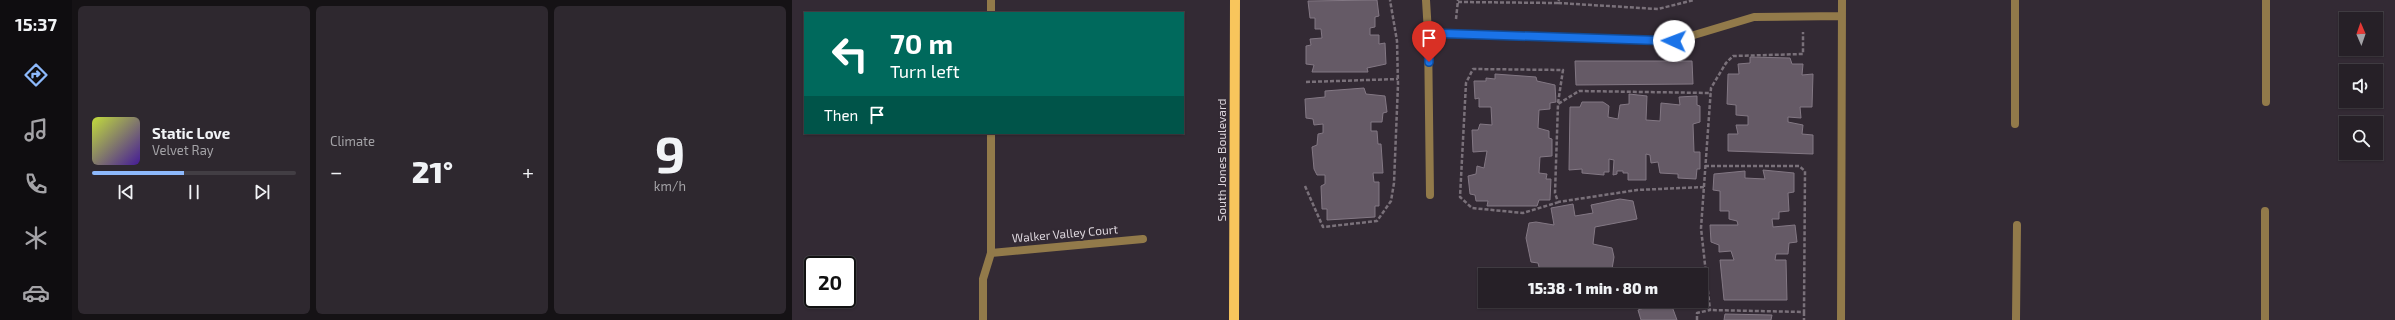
<!DOCTYPE html>
<meta charset="utf-8">
<style>
:root{--surface:#262027;--page:#2e282f;--text:#f1f3f6;--muted:#a4a3a7;--line:#423e44;--accent:#8db9fc}
body{margin:0;font-family:"Exo 2",sans-serif;background:var(--page);color:var(--text);height:100vh;display:flex;flex-direction:column;font-size:15px;white-space:nowrap}
*{box-sizing:border-box;margin:0}
p{font-size:13px;color:var(--muted)}
.icon{flex:none;width:22px;height:22px;fill:none;stroke:currentColor;stroke-width:2;stroke-linecap:round;stroke-linejoin:round}
.map{position:relative;flex:1;overflow:hidden}
.panel{display:flex;flex-direction:column;gap:6px;padding:6px;background:#151215;width:720px}
.panel>*{flex:none}
.top-card{position:absolute;left:12px;top:12px;width:380px;height:122px;border-radius:0px;box-shadow:0 1px 3px #0004,0 0 0 1px var(--line);background:#00695c;color:#fff;overflow:hidden}
.needle{width:26px;rotate:358deg}
.buttons{position:absolute;left:1547px;top:12px;display:grid;gap:8px}
.buttons a{display:grid;place-items:center;width:44px;height:44px;border-radius:0px;background:var(--surface);box-shadow:0 1px 3px #0004,0 0 0 1px var(--line);font-size:20px}
.speed{position:absolute;left:12px;top:256px;display:flex;gap:8px;font-size:20px;font-weight:700;text-align:center}
.speed>*{display:grid;place-content:center;width:52px;height:52px;border-radius:50%;background:var(--surface);box-shadow:0 1px 3px #0004,0 0 0 1px var(--line);line-height:1}
.speed .limit{border:2px solid #111;border-radius:6px;background:#fff;color:#111}
.pin{position:absolute;display:grid;place-items:center;width:34px;height:34px;color:#fff;margin:-41px -17px;border-radius:50% 50% 50% 0;rotate:-45deg;box-shadow:0 0 4px #0007}
.pin .icon{rotate:45deg}
.me{position:absolute;width:44px;margin:-22px;rotate:272deg;stroke-linejoin:round;filter:drop-shadow(0 0 3px #0008)}
.turn{display:flex;align-items:center;gap:14px;height:84px;padding:0 20px;font-size:18px}
.turn .icon{width:52px;height:52px;stroke-width:2.5}
.turn b{display:block;font-size:28px;line-height:34px}
.then{display:flex;align-items:center;height:38px;padding:0 20px;background:#0003;gap:8px;font-size:15px}
.big{font-size:30px;font-weight:800;line-height:1.1}
.panel .tile{flex:1;display:flex;flex-direction:column;justify-content:center;gap:6px;min-width:0;padding:0 14px;border-radius:6px;background:var(--page)}
.panel .dial{align-items:center;gap:0}
.dial b{font-size:52px;line-height:1}
.song{display:flex;align-items:center;gap:12px}
.cover{width:48px;height:48px;border-radius:6px;background:linear-gradient(135deg,hsl(70 70% 55%),hsl(260 70% 35%))}
.played{height:4px;border-radius:2px;background:linear-gradient(90deg,var(--accent) 45%,var(--line) 45%)}
.keys{display:flex;justify-content:space-around;direction:ltr}
.heat{display:flex;justify-content:space-between;align-items:center;font-size:22px;direction:ltr}
.panel .tiles{flex:1;display:grid;gap:6px;grid-template-columns:repeat(3,1fr)}
.trip{position:absolute;left:686px;top:268px;width:230px;height:40px;border-radius:0px;background:var(--surface);box-shadow:0 1px 3px #0004,0 0 0 1px var(--line);font-weight:800;line-height:40px;text-align:center}
main{display:flex;flex:1;min-height:0}
.menu{display:flex;flex-direction:column;width:72px;justify-content:space-around;align-items:center;background:#0f0d10;color:var(--muted)}
.menu .icon{width:28px;height:28px}
.menu .current{color:var(--accent)}
.menu b{font-size:18px;color:var(--text)}
.map>svg:first-child{display:block}
</style>
<main>
<nav class="menu">
<b>15:37</b>
<svg class="icon current" aria-label="directions" viewBox="0 0 24 24"><path d="M12 3l9 9-9 9-9-9zM9 14v-3h6M13 9l2 2-2 2"/></svg>
<svg class="icon" aria-label="music" viewBox="0 0 24 24"><path d="M9 18V5l10-2v13"/><circle cx="6" cy="18" r="3"/><circle cx="16" cy="16" r="3"/></svg>
<svg class="icon" aria-label="phone" viewBox="0 0 24 24"><path d="M5 4h4l2 5-3 2q2 4 5 5l2-3 5 2v4C11 20 4 13 5 4z"/></svg>
<svg class="icon" aria-label="climate" viewBox="0 0 24 24"><path d="M12 3v18M4 7l16 10M4 17L20 7"/></svg>
<svg class="icon" aria-label="car" viewBox="0 0 24 24"><path d="M5 17H2v-5l4-1 3-4h7l3 4 3 1v5h-3M9 17h6M6 11h13"/><circle cx="7" cy="17" r="2"/><circle cx="17" cy="17" r="2"/></svg>
</nav>
<section class="panel">
<div class="tiles">
<div class="tile">
<div class="song"><i class="cover"></i><div><b>Static Love</b><p>Velvet Ray</p></div></div>
<div class="played"></div>
<div class="keys"><svg class="icon" aria-label="previous" viewBox="0 0 24 24"><path d="M18 5L8 12l10 7zM5 5v14"/></svg><svg class="icon" aria-label="pause" viewBox="0 0 24 24"><path d="M8 5v14M16 5v14"/></svg><svg class="icon" aria-label="next" viewBox="0 0 24 24"><path d="M6 5l10 7-10 7zM19 5v14"/></svg></div>
</div>
<div class="tile"><p>Climate</p>
<div class="heat"><a>−</a><b class="big">21°</b><a>+</a></div>
</div>
<div class="tile dial"><b>9</b><p>km/h</p></div>
</div>
</section>
<div class="map">
<svg width="1603" height="320" viewBox="0 0 1603 320">
<rect width="100%" height="100%" fill="#332a34"/>
<path fill="#655a66" stroke="#837884" d="M585,0L587,16L583,17V27L578,28V35H587V44L593,43L594,64L575,68L576,72H520L522,65L514,64V46L519,45L518,39L530,38L529,29H523V18H518L516,1Z
M958,57L998,58L1000,64H1011L1010,75L1021,74L1020,107H1008L1009,118L996,117V122L1011,125L1010,134L1021,135V154L936,151V134H946L944,125H956V116L944,115V105L935,104L936,74H947L946,64L958,63Z
M783,61H900L901,84L784,85Z
M703,74L744,77L745,81L763,85L764,102L758,103V109L747,110L746,128L757,131V138L760,139V156L748,157L747,173L755,174L754,179H759L758,200H747L745,206H695L696,201H684L683,195L678,194L676,176L684,174L685,166L692,168L695,151L681,152L680,130H686L688,124L700,125L699,107H687V98L683,99L682,81H694V78L703,79Z
M572,88L574,94L593,96L595,112L591,113L590,122H579V131H585L586,144H589L591,173H581L582,182H587V206H583V217L535,220V209H530L529,186L533,184V175H525L522,169L520,147L525,145L526,134L531,133V124L522,125L521,119L514,118L513,99L533,97V91Z
M837,94L855,96L854,120L868,121L869,103L888,105L887,97L905,96V105L908,106V122L901,124L902,152H908V169H905L904,179L886,178V174L868,173L866,162L859,163L858,155L854,154V180H836V173H831V171H825V174L821,175L822,160L817,159V172H812V175L790,173V169L777,170L778,107H788L790,102H811L817,106L816,117L826,119L828,105L837,104Z
M971,170L1002,173V192L996,193L997,211L987,212V219H980L981,227L1003,225L1005,242L997,243L996,254H984L983,260H994L995,300H932L928,260H942L939,251L927,252V245L919,242L918,225H946L945,221L937,219V211H928V191L921,190L922,174L953,171V178L973,179Z
M828,199L841,201L845,219L803,227L801,244L820,248L822,257L819,275H749L746,263L739,262L734,238L737,223L744,222L762,225L759,208L781,204L783,216L801,213L799,205Z
M874,301H878L885,320H849L846,310Z
M933,314L980,315L979,320H932Z"/>
<g fill="none" stroke-linecap="round" stroke-linejoin="round">
<path stroke="#7a717a" stroke-width="2.5" stroke-dasharray="4 2" stroke-linecap="butt" d="M666,2L766,3L767,0
M766,3L866,9L902,0
M664,19L666,0
M514,82L606,79
M766,103L771,70L681,69L674,83L668,197L680,208L731,213L767,202
M913,166H1007L1013,171L1012,312L918,310
M513,186L531,227L585,221L599,201L602,183L606,84L605,41L598,0
M912,187L845,190L766,202L763,193L766,104L787,91L919,93
M1012,312V320
M905,320V313L918,310L909,228L919,88L934,63L941,56L1011,54V32"/>
<path stroke="#927a4a" stroke-width="8" d="M634,0L636,33L638,195
M636,33L882,41L962,17L1050,16
M1049,320L1050,0"/>
<path stroke="#927a4a" stroke-width="8" d="M1223,0V124
M199,13V0
M1474,102V0
M1473,211V320
M199,253L351,239
M191,320V279L199,253V133
M1224,320L1225,225"/>
<path stroke="#f8c55c" stroke-width="10" d="M442,320L443,0"/>
</g>
<g fill="none" stroke-linecap="round" stroke-linejoin="round">
<defs>
<path id="route" d="M637,62L636,33L882,41"/>
</defs>
<use href="#route" stroke="#114b97" stroke-width="10"/>
<use href="#route" stroke="#1a73e8" stroke-width="7"/>
</g>
<g text-anchor="middle" stroke-width="4" stroke-linejoin="round" paint-order="stroke">
<g font-size="12" fill="#ddd6dd" stroke="#332a34">
<text transform="translate(430 160) rotate(-90)" y="4">South Jones Boulevard</text>
<text transform="translate(273 234) rotate(-5)" y="4">Walker Valley Court</text>
</g>
</g>
</svg>
<div class="buttons">
<a><svg class="needle" viewBox="-14 -14 28 28"><path d="M0-13l5 13h-10z" fill="#e53935"/><path d="M0 13l5-13h-10z" fill="#a4a3a7"/></svg></a>
<a><svg class="icon" aria-label="sound" viewBox="0 0 24 24"><path d="M4 9h4l5-4v14l-5-4H4zM17 9q2 3 0 6"/></svg></a>
<a><svg class="icon" aria-label="search" viewBox="0 0 24 24"><circle cx="10" cy="10" r="6"/><path d="M15 15l6 6"/></svg></a>
</div>
<div class="speed"><div class="limit">20</div></div>
<div class="pin" style="left:637px;top:62px;background:#d93025"><svg class="icon" aria-label="arrive" viewBox="0 0 24 24"><path d="M6 21V4h12l-3 4 3 4H6"/></svg></div>
<svg class="me" style="left:882px;top:41px" viewBox="-20 -20 40 40"><circle r="19" fill="#fff"/><path d="M0-13L10 11 0 6-10 11z" fill="#1a73e8"/></svg>
<div class="trip">15:38 · 1 min · 80 m</div>
<div class="top-card">
<div class="turn"><svg class="icon" aria-label="left" viewBox="0 0 24 24"><path d="M17 20v-9H6M10 6l-5 5 5 5"/></svg><div><b>70 m</b>Turn left</div></div>
<div class="then">Then<svg class="icon" aria-label="arrive" viewBox="0 0 24 24"><path d="M6 21V4h12l-3 4 3 4H6"/></svg></div>
</div>
</div>
</main>
